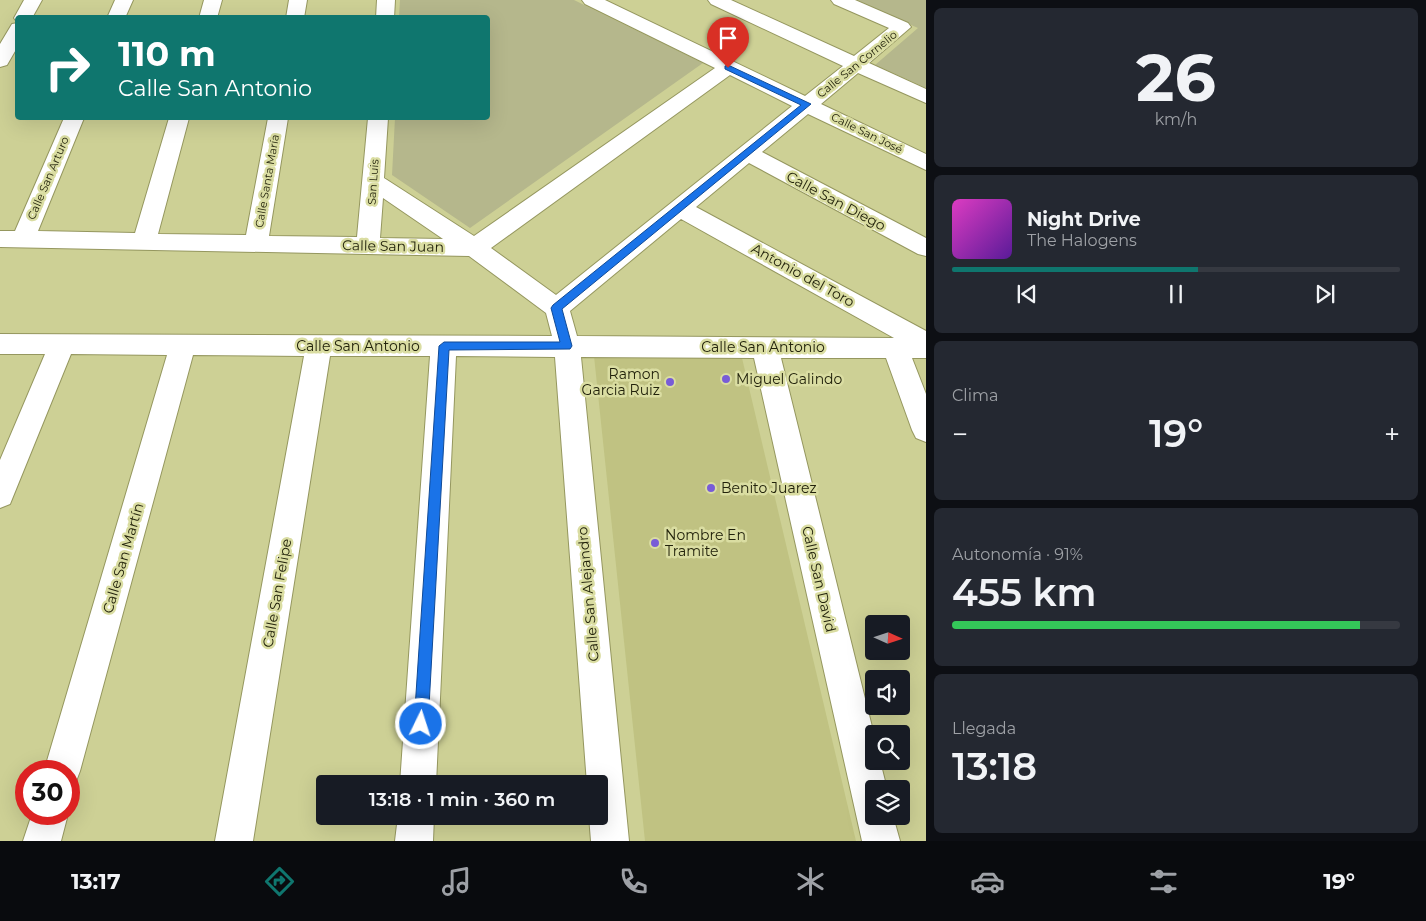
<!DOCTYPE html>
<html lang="es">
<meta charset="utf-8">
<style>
:root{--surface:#171b24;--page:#242831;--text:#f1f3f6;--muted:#9ea1a6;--line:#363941;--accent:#0f766e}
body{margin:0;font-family:Montserrat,sans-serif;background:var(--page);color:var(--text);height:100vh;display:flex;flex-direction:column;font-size:19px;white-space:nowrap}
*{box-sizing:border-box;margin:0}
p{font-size:16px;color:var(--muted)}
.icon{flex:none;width:28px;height:28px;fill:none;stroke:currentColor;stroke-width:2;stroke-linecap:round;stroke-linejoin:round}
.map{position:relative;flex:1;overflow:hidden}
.details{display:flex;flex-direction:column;gap:8px;padding:8px;background:#0d0f14;width:500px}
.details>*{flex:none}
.top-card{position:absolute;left:15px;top:15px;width:475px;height:105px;border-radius:5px;box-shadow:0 5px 20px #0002;background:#0f766e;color:#fff;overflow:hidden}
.needle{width:32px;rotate:93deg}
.controls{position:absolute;left:865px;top:615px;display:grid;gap:10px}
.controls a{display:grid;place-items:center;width:45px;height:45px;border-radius:5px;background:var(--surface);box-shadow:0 5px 20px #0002;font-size:25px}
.speed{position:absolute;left:15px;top:760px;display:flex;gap:10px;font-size:25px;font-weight:700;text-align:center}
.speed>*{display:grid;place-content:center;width:65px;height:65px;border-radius:50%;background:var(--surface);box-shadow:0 5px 20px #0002;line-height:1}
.speed .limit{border:8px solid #d22;background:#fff;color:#111}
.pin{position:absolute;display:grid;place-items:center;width:42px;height:42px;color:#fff;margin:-51px -21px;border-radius:50% 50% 50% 0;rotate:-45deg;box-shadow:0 0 5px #0007}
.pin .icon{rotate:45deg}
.me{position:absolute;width:55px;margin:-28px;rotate:4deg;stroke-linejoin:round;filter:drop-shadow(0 0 4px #0008)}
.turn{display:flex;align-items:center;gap:18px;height:105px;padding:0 20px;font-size:22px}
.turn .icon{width:65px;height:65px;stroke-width:2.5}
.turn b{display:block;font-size:35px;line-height:42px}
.big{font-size:38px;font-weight:600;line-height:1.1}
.details .card{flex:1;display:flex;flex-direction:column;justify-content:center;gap:8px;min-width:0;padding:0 18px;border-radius:8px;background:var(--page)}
.details .dial{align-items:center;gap:0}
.dial b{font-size:65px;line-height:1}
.song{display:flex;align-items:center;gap:15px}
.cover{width:60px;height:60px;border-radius:8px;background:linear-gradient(135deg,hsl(310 70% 55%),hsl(270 70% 35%))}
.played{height:5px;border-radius:2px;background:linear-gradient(90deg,var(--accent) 55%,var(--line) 55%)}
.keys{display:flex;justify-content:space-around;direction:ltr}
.heat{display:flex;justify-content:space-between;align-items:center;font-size:28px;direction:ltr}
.charge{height:8px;border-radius:4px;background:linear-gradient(90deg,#34c759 91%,var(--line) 0)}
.trip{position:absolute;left:316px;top:775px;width:292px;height:50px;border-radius:5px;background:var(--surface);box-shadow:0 5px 20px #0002;font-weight:600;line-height:50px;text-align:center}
.dock{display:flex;height:80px;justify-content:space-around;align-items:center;background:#090b0e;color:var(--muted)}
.dock .icon{width:35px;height:35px}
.dock .active{color:var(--accent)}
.dock b{font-size:22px;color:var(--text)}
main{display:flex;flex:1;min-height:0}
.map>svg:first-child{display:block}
</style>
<main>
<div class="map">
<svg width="926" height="841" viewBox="0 0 926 841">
<rect width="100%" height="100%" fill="#cdd095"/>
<path fill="#c0c282" d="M594,356L742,358L856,841H645Z"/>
<path fill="#b5b78c" d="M400,0H574L703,63L470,228L392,175L395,118H488V18L399,17Z
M854,0H926V88L875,65L918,28Z"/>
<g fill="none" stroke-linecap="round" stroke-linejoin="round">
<defs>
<path id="minor" d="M24,0H42L32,18H18L17,22L14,18Z
M115,0H133L125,18H107Z
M204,0H222L217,18H199Z
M289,0H307L304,18H286Z
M377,0H395L394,18H376Z
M582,0H605L805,96L843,66L711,4L708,0H731L854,56L889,28L834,4L831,0H855L908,23L911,27L869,63L926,89V103L858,73L821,104L926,154V170L808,114L762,152L926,238V256L918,254L749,163L696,207L926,331V358H912L926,394V442L916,438L912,430L886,358H781L874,735V761H880L887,789H874V816H893L900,841H862L754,358L581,357L629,841H591L589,816H600V784H587L555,357L456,356L436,784H400L430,356H330L253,841H215L304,356L193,355L80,771L75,784L69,786V771H44L167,355L71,354L10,504L0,508V460L45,354H0V334L552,336L546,313L469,256L0,247V231H15L64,118H84L38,231L135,233L169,118H189L158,234L246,235L268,118H288L269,236L357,237L368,118H388L384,178L474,236L715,68L585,4ZM730,75L792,106L556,295L491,248ZM383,198L443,239L380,238ZM681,219L894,338L577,336L570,311Z
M18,23V46L7,65L0,67V44L12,24Z
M32,814H68L61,841H23Z
M398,816H434L433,841H395Z"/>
</defs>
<use href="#minor" stroke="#95975f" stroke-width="2"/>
<use href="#minor" fill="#fff" fill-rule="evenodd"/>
</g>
<path fill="#1a73e8" stroke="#114b97" d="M728,65L811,104L562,309L572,346L570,349L449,350L428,724L426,729L421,731L416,729L414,724L439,346L444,342H560L551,308L553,305L801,105L725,69V66Z"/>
<g fill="#785cd7" stroke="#dadda2" stroke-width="2">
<circle cx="726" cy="379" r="5"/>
<circle cx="670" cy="382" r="5"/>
<circle cx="711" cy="488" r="5"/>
<circle cx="655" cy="543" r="5"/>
</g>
<g text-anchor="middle" stroke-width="5" stroke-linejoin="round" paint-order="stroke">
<g font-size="11" fill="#22220b" stroke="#dadda2">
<text transform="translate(857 64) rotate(-39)" y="4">Calle San Cornelio</text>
<text transform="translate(867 133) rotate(26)" y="4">Calle San José</text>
<text transform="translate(48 178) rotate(-67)" y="4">Calle San Arturo</text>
<text transform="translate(267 181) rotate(-80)" y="4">Calle Santa María</text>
<text transform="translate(373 182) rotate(-86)" y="4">San Luis</text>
</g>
<g font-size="14" fill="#22220b" stroke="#dadda2">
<text transform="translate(836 201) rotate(28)" y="5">Calle San Diego</text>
<text transform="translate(393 246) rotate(1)" y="5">Calle San Juan</text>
<text transform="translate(803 275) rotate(29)" y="5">Antonio del Toro</text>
<text x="358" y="351">Calle San Antonio</text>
<text x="763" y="352">Calle San Antonio</text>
<text transform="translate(123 558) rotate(-74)" y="5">Calle San Martín</text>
<text transform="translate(819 579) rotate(77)" y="5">Calle San David</text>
<text transform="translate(277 593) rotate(-80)" y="5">Calle San Felipe</text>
<text transform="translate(588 594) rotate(-95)" y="5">Calle San Alejandro</text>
</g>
<g font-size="14" fill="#22220b" stroke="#dadda2" text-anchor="start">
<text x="660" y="379" text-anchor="end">Ramon<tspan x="660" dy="16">Garcia Ruiz</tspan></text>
<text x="736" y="384">Miguel Galindo</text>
<text x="721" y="493">Benito Juarez</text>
<text x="665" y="540">Nombre En<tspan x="665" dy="16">Tramite</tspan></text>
</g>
</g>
</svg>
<div class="controls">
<a><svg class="needle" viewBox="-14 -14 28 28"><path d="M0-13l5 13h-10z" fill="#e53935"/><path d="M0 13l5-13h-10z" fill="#9ea1a6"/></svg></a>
<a><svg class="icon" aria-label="sound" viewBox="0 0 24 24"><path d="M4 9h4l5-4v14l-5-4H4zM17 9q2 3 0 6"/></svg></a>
<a><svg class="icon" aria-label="search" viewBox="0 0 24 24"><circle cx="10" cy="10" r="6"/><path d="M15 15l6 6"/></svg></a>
<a><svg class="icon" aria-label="layers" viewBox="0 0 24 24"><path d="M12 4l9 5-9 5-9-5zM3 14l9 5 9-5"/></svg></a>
</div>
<div class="speed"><div class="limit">30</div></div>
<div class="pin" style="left:728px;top:68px;background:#d93025"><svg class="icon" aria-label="arrive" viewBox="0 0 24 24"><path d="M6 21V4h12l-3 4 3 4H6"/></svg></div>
<svg class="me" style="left:421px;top:724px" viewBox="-20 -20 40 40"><circle r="17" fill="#1a73e8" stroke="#fff" stroke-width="3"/><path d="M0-11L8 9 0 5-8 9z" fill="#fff"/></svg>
<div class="trip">13:18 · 1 min · 360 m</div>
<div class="top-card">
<div class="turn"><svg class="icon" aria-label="right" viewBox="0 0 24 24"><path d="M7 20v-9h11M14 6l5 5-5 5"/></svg><div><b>110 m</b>Calle San Antonio</div></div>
</div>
</div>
<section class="details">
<div class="card dial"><b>26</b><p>km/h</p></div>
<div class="card">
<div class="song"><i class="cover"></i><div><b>Night Drive</b><p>The Halogens</p></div></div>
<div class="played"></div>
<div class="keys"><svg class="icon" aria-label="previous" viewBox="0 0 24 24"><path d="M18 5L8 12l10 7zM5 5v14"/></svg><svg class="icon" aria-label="pause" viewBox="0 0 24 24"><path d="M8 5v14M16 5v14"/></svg><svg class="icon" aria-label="next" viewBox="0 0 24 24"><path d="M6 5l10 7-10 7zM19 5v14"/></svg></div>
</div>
<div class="card"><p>Clima</p>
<div class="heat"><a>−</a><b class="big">19°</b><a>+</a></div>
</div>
<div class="card"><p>Autonomía · 91%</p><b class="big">455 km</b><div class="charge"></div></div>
<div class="card"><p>Llegada</p><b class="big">13:18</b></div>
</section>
</main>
<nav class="dock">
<b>13:17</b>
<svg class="icon active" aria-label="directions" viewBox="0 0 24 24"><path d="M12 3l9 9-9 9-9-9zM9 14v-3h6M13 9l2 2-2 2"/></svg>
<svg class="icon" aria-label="music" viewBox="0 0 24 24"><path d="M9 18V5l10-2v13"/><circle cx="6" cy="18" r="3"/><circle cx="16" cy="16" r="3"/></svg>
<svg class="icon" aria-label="phone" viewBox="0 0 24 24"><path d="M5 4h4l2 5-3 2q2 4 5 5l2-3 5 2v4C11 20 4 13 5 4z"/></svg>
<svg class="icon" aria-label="climate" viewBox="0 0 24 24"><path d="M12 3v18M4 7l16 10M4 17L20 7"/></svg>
<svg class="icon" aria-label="car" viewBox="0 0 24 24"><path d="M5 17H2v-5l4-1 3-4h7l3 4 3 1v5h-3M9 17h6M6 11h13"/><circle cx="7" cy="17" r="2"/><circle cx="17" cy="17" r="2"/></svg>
<svg class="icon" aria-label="filters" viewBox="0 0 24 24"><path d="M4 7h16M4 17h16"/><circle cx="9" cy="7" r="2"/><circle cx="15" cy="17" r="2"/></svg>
<b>19°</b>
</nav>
